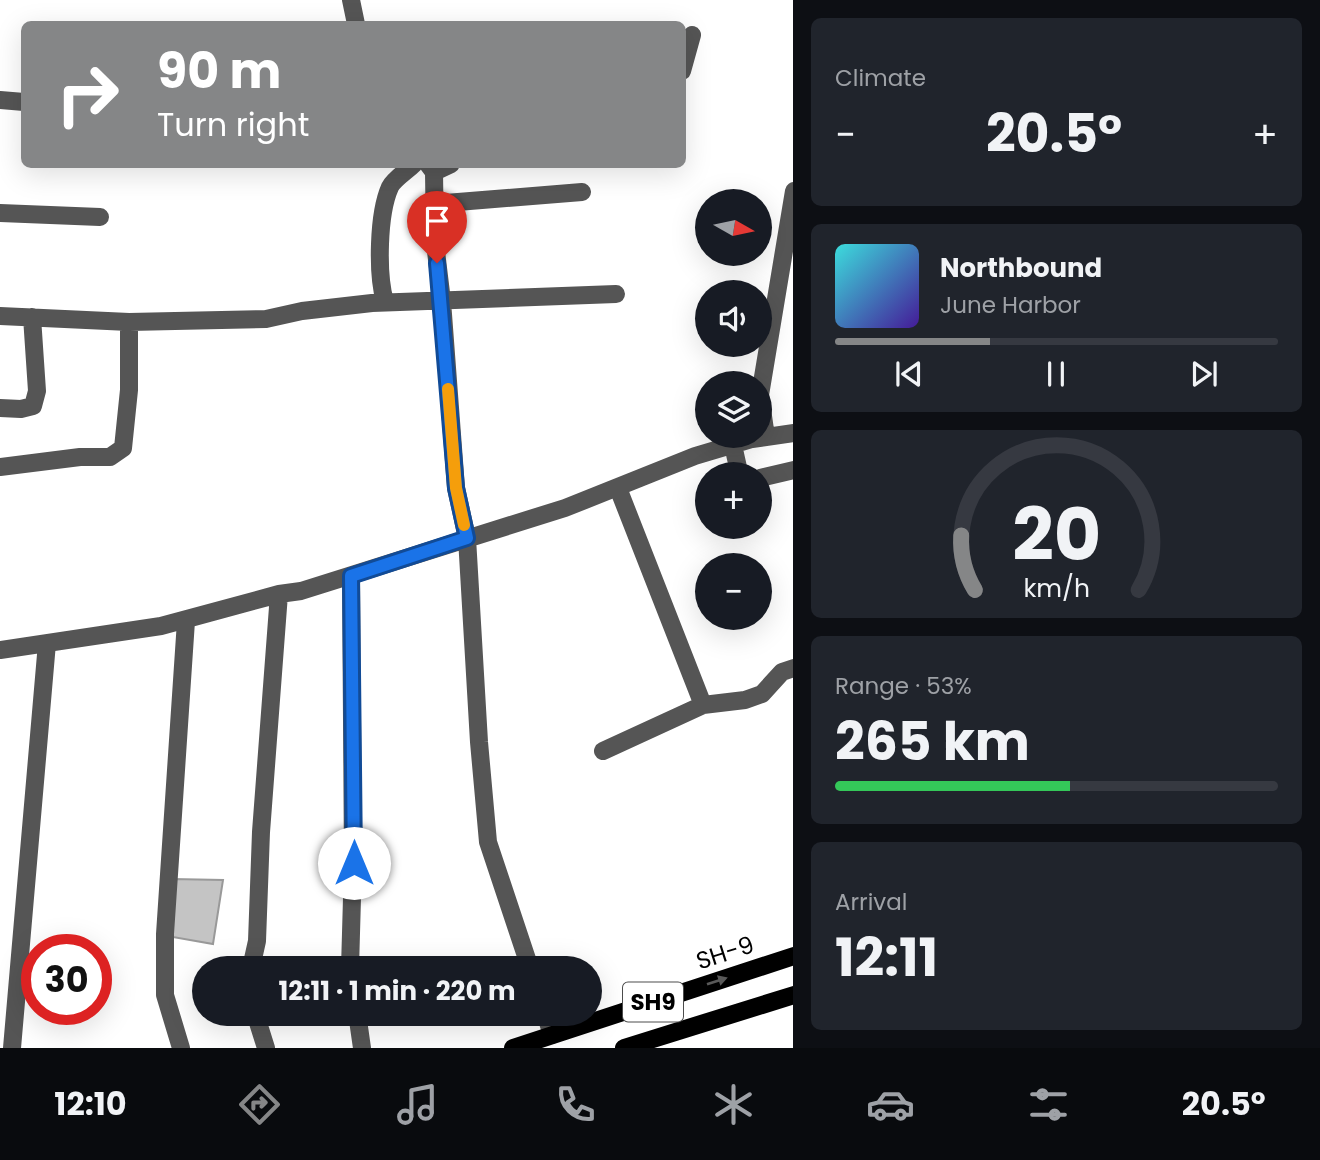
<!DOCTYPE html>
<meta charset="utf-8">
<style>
:root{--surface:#171b24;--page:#20242c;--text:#f1f3f6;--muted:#9ea1a6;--line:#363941;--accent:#858687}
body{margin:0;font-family:Poppins,sans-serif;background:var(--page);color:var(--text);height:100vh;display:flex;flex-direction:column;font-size:26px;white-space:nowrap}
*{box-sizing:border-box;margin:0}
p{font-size:23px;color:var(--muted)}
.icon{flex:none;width:38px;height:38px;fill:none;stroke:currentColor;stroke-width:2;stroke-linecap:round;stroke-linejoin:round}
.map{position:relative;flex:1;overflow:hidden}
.drawer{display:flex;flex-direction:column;gap:18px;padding:18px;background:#0d0f14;width:527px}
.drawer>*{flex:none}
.guide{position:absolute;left:21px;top:21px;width:665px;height:147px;border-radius:10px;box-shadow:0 7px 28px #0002;background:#858687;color:#fff;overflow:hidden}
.needle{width:46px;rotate:99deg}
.tools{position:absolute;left:695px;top:189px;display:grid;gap:14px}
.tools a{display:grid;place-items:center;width:77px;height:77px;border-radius:50%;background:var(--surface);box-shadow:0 7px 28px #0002;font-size:35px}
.speed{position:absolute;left:21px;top:934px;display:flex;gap:14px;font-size:35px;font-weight:700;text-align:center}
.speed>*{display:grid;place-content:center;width:91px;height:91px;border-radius:50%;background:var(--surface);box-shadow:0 7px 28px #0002;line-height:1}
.speed .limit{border:10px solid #d22;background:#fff;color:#111}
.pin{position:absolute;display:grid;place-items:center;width:60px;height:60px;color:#fff;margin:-72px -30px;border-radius:50% 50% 50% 0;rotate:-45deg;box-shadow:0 0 7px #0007}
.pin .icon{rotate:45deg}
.me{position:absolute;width:77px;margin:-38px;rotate:0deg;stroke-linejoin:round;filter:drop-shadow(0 0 5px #0008)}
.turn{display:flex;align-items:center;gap:24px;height:147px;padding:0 21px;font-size:32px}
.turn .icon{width:91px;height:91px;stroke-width:2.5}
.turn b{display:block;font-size:49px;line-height:60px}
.big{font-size:52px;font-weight:700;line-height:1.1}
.drawer .widget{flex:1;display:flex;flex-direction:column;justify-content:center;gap:10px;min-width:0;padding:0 24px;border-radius:10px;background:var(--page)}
.drawer .dial{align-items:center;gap:0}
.dial svg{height:182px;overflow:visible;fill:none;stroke:var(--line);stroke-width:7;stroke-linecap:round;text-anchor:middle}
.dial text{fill:var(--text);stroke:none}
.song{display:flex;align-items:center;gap:21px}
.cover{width:84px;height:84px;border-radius:10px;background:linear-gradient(135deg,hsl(180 70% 55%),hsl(260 70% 35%))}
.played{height:7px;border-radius:4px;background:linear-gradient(90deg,var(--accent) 35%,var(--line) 35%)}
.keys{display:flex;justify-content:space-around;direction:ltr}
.heat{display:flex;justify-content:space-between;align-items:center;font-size:38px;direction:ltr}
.charge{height:10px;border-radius:5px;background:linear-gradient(90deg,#34c759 53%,var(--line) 0)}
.trip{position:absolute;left:192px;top:956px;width:410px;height:70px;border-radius:35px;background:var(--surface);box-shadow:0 7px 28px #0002;font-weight:700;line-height:70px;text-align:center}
.tabs{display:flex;height:112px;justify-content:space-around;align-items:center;background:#090b0e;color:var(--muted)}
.tabs .icon{width:49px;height:49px}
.tabs .current{color:var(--accent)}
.tabs b{font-size:32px;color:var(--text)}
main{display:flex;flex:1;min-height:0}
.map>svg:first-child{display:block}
</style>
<main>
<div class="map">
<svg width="794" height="1048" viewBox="0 0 794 1048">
<rect width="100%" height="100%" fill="#fff"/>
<path fill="#c4c4c4" stroke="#999" stroke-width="2" d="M172,879L223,880L213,944L167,936Z"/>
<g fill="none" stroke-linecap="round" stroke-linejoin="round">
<path stroke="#555" stroke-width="18" d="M351,0L356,24
M682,71L692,35
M0,100L24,102
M428,164L434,172L435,243L442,301L456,488L467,538L479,742L488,842L530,968
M434,172L451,164
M433,204L582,192
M0,213L100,217
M385,302C377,274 378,214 390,187C394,179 407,171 414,164
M0,316L129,322L266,319L302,311L372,303L616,294
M0,408L21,409L33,406L37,391L32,317
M766,437L760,395L794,191
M733,445L739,472L743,474
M0,467L80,457H110L123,448L129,390V322
M760,478L794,470
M618,488L703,705
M0,650L161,626L279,594L301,591L565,508L695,456L752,439L794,433
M603,751L703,705L745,700L762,694L782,672L794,668
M251,968L257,941L261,832L279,594
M350,968L353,863L351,576
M255,1013L266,1048
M357,1013L362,1048
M545,1013L552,1035
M12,1048L47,643
M181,1048L165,995V934L186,621"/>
<path stroke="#000" stroke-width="18" d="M513,1048L794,956
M624,1048L794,995"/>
</g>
<defs><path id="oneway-solid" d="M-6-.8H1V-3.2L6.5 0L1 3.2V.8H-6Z" transform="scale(1.75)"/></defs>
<use fill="#595959" href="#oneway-solid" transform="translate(717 981) rotate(-18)"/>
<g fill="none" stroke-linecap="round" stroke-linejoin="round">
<defs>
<path id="route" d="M354,863L351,576L467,538L456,488L437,263"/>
</defs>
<use href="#route" stroke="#114b97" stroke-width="18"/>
<use href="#route" stroke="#1a73e8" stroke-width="12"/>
<path stroke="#f59e0b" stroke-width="12" d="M448,389L456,488L464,525"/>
</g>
<g text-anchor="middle" stroke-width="6" stroke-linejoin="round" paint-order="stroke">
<rect fill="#fff" stroke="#4c4c4c" stroke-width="2" x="623" y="982.5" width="60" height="39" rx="5"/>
<g font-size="23" font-weight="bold" fill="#000">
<text x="653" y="1010">SH9</text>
</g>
<g font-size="24" fill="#000" stroke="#fff">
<text transform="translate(725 953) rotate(-18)" y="8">SH-9</text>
</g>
</g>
</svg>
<div class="tools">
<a><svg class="needle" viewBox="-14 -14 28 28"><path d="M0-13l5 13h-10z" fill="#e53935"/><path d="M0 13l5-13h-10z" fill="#9ea1a6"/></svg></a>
<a><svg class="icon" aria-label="sound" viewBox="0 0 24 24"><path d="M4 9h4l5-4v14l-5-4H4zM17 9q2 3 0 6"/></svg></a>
<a><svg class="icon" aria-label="layers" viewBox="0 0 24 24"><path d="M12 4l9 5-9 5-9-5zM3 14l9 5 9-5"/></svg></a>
<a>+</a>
<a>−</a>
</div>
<div class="speed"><div class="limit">30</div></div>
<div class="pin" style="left:437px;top:263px;background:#d93025"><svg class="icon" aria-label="arrive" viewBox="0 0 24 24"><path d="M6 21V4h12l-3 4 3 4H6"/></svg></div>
<svg class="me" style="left:354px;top:863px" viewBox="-20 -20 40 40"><circle r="19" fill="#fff"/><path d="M0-13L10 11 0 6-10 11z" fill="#1a73e8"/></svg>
<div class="trip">12:11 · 1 min · 220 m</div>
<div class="guide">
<div class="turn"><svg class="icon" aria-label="right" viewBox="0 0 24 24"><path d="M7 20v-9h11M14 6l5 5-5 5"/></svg><div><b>90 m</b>Turn right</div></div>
</div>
</div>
<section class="drawer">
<div class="widget"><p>Climate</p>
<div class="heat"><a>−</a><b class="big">20.5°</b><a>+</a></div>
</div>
<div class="widget">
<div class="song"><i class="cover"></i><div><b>Northbound</b><p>June Harbor</p></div></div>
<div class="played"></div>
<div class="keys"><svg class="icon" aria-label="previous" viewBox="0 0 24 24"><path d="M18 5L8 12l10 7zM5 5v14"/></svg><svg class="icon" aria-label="pause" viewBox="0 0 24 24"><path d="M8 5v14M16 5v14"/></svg><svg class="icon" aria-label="next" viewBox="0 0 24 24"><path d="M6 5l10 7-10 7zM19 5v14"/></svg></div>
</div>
<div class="widget dial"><svg viewBox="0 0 100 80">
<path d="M14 69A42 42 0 1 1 86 69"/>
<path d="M14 69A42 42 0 0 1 8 45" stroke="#858687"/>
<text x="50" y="56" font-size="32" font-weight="700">20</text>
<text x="50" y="72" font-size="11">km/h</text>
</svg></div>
<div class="widget"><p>Range · 53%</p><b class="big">265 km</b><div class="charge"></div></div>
<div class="widget"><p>Arrival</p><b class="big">12:11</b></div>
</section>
</main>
<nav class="tabs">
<b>12:10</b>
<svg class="icon current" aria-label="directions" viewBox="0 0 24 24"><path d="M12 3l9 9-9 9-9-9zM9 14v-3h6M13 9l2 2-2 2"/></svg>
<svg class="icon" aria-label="music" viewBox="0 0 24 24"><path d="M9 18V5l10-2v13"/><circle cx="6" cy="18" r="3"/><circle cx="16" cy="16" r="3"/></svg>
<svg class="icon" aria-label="phone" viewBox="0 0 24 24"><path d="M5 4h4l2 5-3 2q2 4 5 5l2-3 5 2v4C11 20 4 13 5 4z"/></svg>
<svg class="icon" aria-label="climate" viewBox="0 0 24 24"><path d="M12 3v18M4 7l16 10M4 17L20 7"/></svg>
<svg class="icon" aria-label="car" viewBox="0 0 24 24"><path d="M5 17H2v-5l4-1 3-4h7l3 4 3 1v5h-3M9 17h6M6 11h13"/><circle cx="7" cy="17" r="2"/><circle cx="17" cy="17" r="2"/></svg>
<svg class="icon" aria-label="filters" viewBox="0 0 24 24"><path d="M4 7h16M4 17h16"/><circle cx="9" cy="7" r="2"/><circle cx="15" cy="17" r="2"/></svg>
<b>20.5°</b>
</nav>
